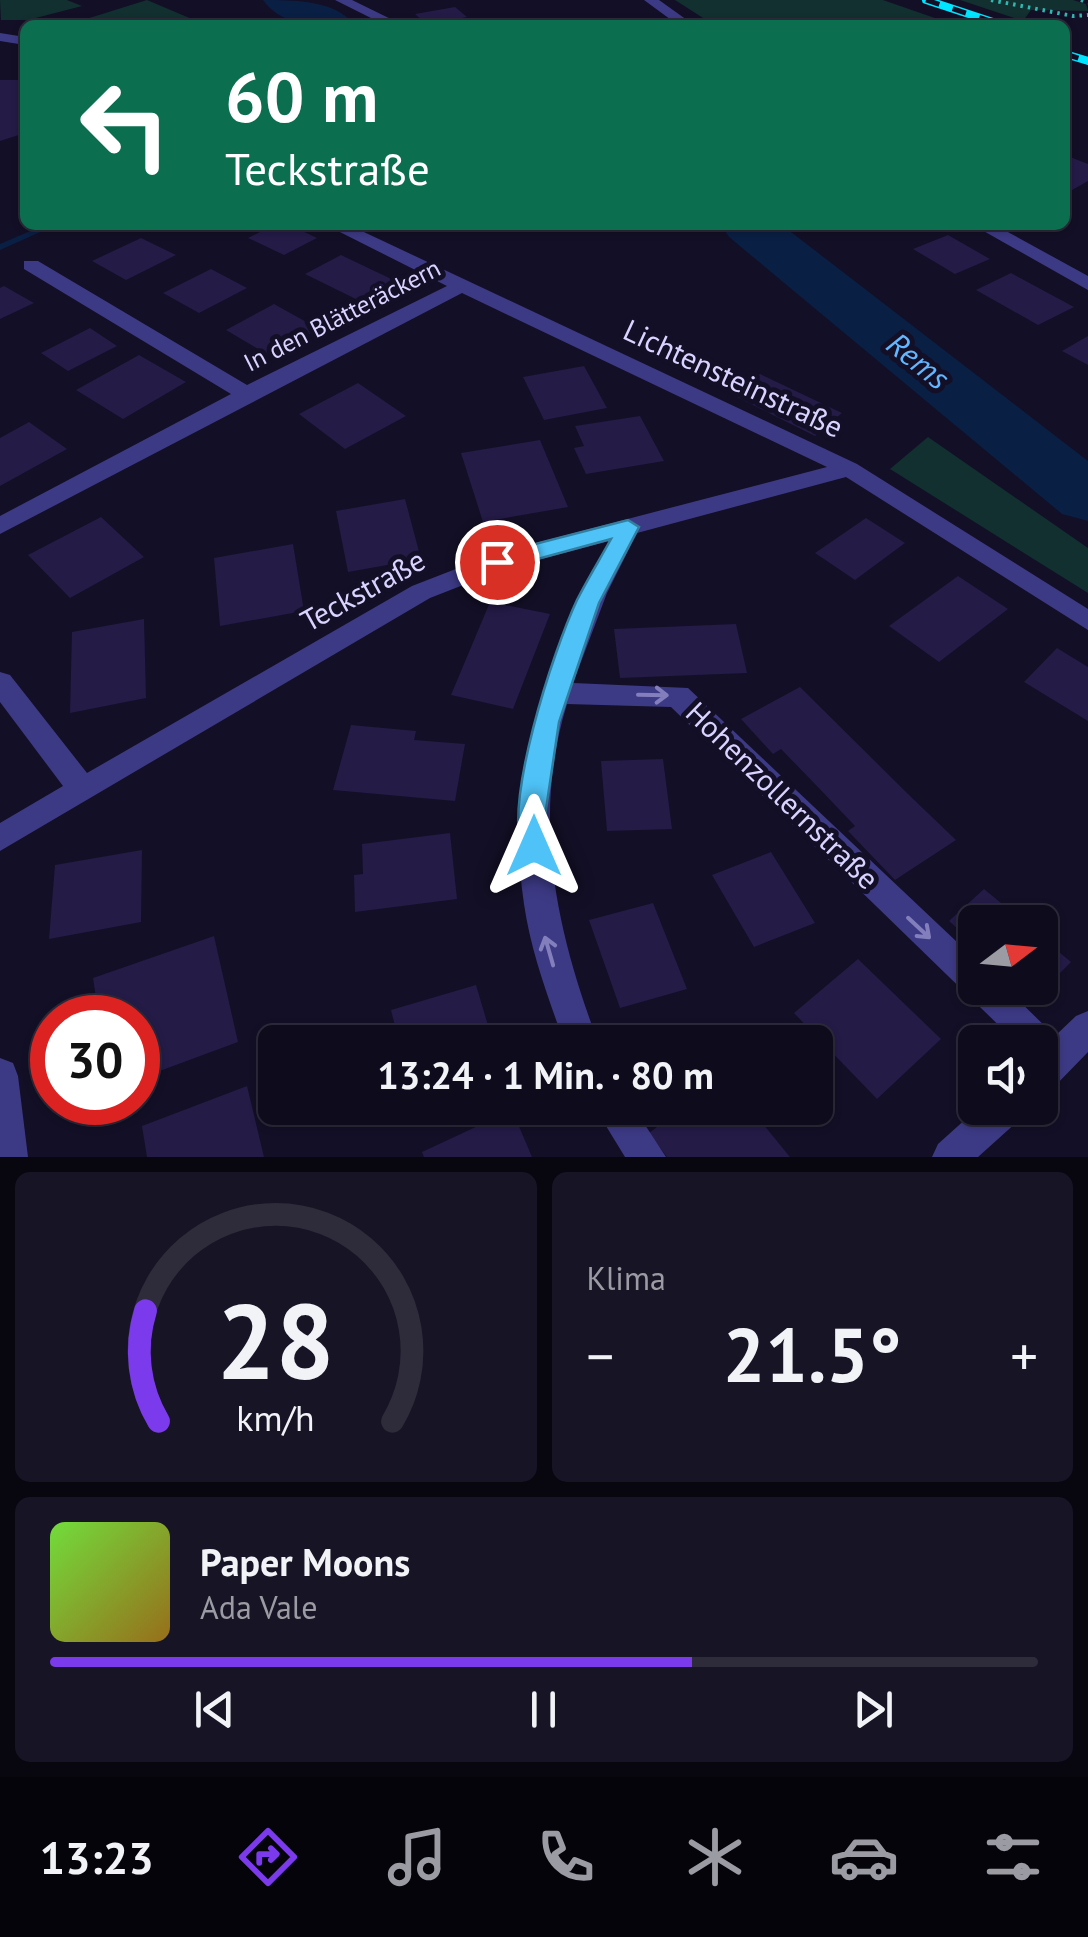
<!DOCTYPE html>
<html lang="de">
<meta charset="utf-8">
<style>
:root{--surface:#0e0b1c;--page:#171425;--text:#f1f3f6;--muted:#9b9ba3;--line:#2e2b3b;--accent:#7c3aed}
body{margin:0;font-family:"PT Sans",sans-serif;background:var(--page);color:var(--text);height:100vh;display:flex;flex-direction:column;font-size:38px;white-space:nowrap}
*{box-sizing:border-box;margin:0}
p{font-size:32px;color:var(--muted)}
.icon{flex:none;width:55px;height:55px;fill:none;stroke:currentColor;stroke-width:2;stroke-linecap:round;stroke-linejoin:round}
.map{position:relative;height:1157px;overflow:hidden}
.side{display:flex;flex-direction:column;gap:15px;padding:15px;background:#08060f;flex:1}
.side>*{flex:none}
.banner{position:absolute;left:20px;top:20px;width:1050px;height:210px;border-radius:15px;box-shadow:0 2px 8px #0004,0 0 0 2px var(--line);background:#0b6e4f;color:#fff;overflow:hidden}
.needle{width:65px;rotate:74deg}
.controls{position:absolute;left:958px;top:905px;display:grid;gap:20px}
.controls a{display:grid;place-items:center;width:100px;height:100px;border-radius:15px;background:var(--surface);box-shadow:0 2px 8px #0004,0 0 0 2px var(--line);font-size:50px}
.speed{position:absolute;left:30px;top:995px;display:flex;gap:20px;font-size:50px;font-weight:700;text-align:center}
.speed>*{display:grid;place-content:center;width:130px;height:130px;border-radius:50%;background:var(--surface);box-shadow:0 2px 8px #0004,0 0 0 2px var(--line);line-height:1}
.speed .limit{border:15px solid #d22;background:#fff;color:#111}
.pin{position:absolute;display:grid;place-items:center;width:85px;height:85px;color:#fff;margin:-42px;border:5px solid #fff;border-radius:50%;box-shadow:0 2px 10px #0007}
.me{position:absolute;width:110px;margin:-55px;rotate:0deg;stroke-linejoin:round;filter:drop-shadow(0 0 8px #0008)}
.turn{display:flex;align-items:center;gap:35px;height:210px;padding:0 40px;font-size:45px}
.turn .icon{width:130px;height:130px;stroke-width:2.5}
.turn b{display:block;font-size:70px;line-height:85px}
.big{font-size:75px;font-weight:700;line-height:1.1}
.side .tile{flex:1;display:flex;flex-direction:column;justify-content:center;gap:15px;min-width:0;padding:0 35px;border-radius:15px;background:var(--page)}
.side .dial{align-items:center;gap:0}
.dial svg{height:260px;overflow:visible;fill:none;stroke:var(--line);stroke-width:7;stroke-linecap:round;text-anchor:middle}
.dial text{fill:var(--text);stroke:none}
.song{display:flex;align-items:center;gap:30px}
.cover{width:120px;height:120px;border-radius:15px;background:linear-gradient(135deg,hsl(100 70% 55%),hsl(40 70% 35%))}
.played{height:10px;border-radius:5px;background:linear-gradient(90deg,var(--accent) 65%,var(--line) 65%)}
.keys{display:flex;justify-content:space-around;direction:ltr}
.heat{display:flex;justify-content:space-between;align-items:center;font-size:55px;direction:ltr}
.side .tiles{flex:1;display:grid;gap:15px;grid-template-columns:1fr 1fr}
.tile:last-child{grid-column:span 2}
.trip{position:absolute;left:258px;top:1025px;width:575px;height:100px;border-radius:15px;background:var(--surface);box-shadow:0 2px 8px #0004,0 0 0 2px var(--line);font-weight:700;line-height:100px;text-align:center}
.tabs{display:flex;height:160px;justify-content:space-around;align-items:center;background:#06040b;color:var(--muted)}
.tabs .icon{width:70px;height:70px}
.tabs .current{color:var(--accent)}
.tabs b{font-size:45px;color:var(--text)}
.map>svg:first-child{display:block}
</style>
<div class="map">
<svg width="1088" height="1157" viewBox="0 0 1088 1157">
<rect width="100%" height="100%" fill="#130f26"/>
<path fill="#12302f" d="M0,0H67L82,6L28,20H1Z
M147,0L206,25H67Z
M675,0H883L955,25H714Z
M960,0H1073L1086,4L1088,11L1031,10L1023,21Z
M928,437L1088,548V593L890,469Z"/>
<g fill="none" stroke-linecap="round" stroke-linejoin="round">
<path fill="#0a1f44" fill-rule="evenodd" d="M44,225H56L0,250V244Z"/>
<path fill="#0a1f44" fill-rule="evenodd" d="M263,0C294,0 335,0 355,25C323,25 283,29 263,0Z
M721,225H782L1088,461V521L1062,514L729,237Z"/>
</g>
<path fill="#241b47" d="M455,7L467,17L427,25L415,14Z
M0,80H25V133L0,141Z
M1065,155L1088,164V181L1065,194Z
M274,225H290L317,238L284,255L248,238Z
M948,235L990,259L955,274L913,249Z
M141,238L176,255L126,280L92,261Z
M341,255L406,286L370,306L305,274Z
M211,269L247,288L199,313L163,293Z
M1011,273L1074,307L1038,325L976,290Z
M4,286L34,303L0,319V288Z
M274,304L319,329L270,356L226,330Z
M90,328L117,346L68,371L41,353Z
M1088,336V365L1062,351Z
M139,355L186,382L123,419L76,390Z
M584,366L607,408L544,420L523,377Z
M760,374L842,413L815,436L733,395Z
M358,383L406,416L345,449L299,414Z
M640,416L664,461L586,474L574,448L584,446L575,426Z
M29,422L67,449L0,486V438Z
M540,440L568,507L483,522L461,453Z
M405,499L421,559L348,572L336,511Z
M101,517L144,557L70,598L28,555Z
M866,518L905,543L855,580L815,553Z
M293,544L304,611L220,626L214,558Z
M958,576L1008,609L939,662L889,626Z
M490,602L550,614L513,709L451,695Z
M144,619L146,698L70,713L72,632Z
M736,624L747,673L620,678L614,629Z
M1057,648L1088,667V721L1024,682Z
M800,687L908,794L956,840L895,880L848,831L855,826L815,784L781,749L773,754L741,719Z
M351,725L416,731L414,740L465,744L455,801L333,790Z
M663,759L672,829L607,831L601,761Z
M450,833L457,899L355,912L354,875L363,874L362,844Z
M142,850L141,922L49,939L55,865Z
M771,852L815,923L754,947L712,875Z
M984,889L1024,922H975V944L949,921Z
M653,903L687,989L620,1008L589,920Z
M214,936L238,1042L138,1079V1018H99L93,978Z
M1040,936L1071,962L1036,997L1024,988H1040Z
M858,959L941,1039L877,1099L794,1013Z
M476,985L493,1042H399L391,1010Z
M247,1086L264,1157H147L142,1126Z
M682,1108H750L790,1157H667L649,1133Z
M512,1110L532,1157H424L422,1152Z"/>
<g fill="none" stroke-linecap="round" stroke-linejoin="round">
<path stroke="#2fb8b0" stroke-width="4" stroke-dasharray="2.5 5" stroke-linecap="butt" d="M991,0L1073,16L1088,15
M1081,0L1088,3"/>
<path fill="#3d3a85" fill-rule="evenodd" d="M335,0H352L403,25H385Z
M644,0H659L694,25H678Z
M0,33L25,37V45L0,41Z
M326,225H349L857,464L1088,609V630L846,477L637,533L607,593L573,683L688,688L975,959V988H1006L1055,1036L1076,1016L1088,1011V1052L1053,1088L1040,1093V1042H1016L671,707L567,704C531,820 557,932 598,1042H564C548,997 531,952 524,904C504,773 550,655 609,541L504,569L430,598L0,851V823L63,786L0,702V672L10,675L87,773L412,586L497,553L827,467L462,293L0,534V516L231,394L24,269V261H38L247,385L447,286Z
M973,225H995L1088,276V290Z
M0,1058L13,1063L18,1076L28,1157H0Z
M595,1108H634L666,1157H625Z
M978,1108H1023L1018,1121L978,1157H932L938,1144Z"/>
<defs>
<path id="rail" d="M926,0L1002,25
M1065,54L1088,61"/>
</defs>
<use href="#rail" stroke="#00e5ff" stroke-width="8"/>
<use href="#rail" stroke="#130f26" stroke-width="5" stroke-dasharray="14" stroke-linecap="butt"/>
</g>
<defs><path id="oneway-shaft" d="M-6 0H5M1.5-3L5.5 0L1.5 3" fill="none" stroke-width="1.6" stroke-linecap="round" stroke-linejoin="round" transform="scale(2.5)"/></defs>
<g stroke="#837fbc">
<use href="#oneway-shaft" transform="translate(653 695) rotate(1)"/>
<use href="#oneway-shaft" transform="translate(919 928) rotate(43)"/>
<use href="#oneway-shaft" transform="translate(549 951) rotate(-106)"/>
</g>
<path fill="#4fc3f7" stroke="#337fa1" stroke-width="2.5" d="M628,520L639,527L599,603L559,722L545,816L547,846L543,855L534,859L524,855C501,807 554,649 577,600C587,580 600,559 611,539L497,570L486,562L489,556Z"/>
<g text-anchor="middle" stroke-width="10" stroke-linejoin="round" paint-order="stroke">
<g font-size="25" fill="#d9d4ff" stroke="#130f26">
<text transform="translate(342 315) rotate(-27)" y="9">In den Blätteräckern</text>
</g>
<g font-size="30" fill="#d9d4ff" stroke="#130f26">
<text transform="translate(733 379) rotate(25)" y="10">Lichtensteinstraße</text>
<text transform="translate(363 591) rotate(-29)" y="10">Teckstraße</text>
<text transform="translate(782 796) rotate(44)" y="10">Hohenzollernstraße</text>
</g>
<g font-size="32" font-style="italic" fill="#62b6ff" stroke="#130f26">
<text transform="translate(918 361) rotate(39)" y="11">Rems</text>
</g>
</g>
</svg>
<div class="controls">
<a><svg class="needle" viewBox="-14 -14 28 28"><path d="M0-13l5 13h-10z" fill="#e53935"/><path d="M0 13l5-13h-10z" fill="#9b9ba3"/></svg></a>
<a><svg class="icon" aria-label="sound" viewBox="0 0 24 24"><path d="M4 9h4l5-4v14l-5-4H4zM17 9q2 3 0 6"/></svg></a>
</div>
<div class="speed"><div class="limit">30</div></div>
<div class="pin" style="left:497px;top:562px;background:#d93025"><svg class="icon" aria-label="arrive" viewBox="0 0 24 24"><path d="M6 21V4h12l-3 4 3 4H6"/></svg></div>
<svg class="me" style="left:534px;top:846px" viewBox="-20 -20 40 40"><path d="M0-17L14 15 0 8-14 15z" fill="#4fc3f7" stroke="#fff" stroke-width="4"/></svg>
<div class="trip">13:24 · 1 Min. · 80 m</div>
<div class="banner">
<div class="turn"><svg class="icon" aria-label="left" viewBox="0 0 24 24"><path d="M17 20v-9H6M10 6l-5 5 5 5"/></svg><div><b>60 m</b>Teckstraße</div></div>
</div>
</div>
<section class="side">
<div class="tiles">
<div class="tile dial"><svg viewBox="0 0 100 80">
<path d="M14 69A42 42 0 1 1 86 69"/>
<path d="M14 69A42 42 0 0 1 10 35" stroke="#7c3aed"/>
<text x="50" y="56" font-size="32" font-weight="700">28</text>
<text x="50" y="72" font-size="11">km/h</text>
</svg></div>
<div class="tile"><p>Klima</p>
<div class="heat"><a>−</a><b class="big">21.5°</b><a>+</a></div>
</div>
<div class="tile">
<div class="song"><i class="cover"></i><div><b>Paper Moons</b><p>Ada Vale</p></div></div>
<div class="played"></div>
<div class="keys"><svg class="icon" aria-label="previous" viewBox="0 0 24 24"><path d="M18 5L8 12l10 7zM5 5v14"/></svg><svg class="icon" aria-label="pause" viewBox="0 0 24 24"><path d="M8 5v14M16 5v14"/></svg><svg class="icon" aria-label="next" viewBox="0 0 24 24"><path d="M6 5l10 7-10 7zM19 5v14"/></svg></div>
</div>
</div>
</section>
<nav class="tabs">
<b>13:23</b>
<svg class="icon current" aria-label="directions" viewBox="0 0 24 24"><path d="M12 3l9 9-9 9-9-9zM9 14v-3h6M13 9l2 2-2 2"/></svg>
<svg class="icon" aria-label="music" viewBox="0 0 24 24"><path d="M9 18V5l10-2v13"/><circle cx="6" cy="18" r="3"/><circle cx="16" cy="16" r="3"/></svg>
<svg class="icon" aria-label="phone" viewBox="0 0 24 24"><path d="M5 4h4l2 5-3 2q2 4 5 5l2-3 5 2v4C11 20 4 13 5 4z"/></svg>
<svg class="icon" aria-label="climate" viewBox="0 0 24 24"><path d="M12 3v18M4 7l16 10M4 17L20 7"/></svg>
<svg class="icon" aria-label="car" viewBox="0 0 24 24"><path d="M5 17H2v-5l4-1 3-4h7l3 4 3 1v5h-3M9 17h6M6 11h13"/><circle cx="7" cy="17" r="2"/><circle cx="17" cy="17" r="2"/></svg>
<svg class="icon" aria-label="filters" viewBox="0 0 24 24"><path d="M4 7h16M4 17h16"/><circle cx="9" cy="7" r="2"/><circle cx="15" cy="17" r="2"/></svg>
</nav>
